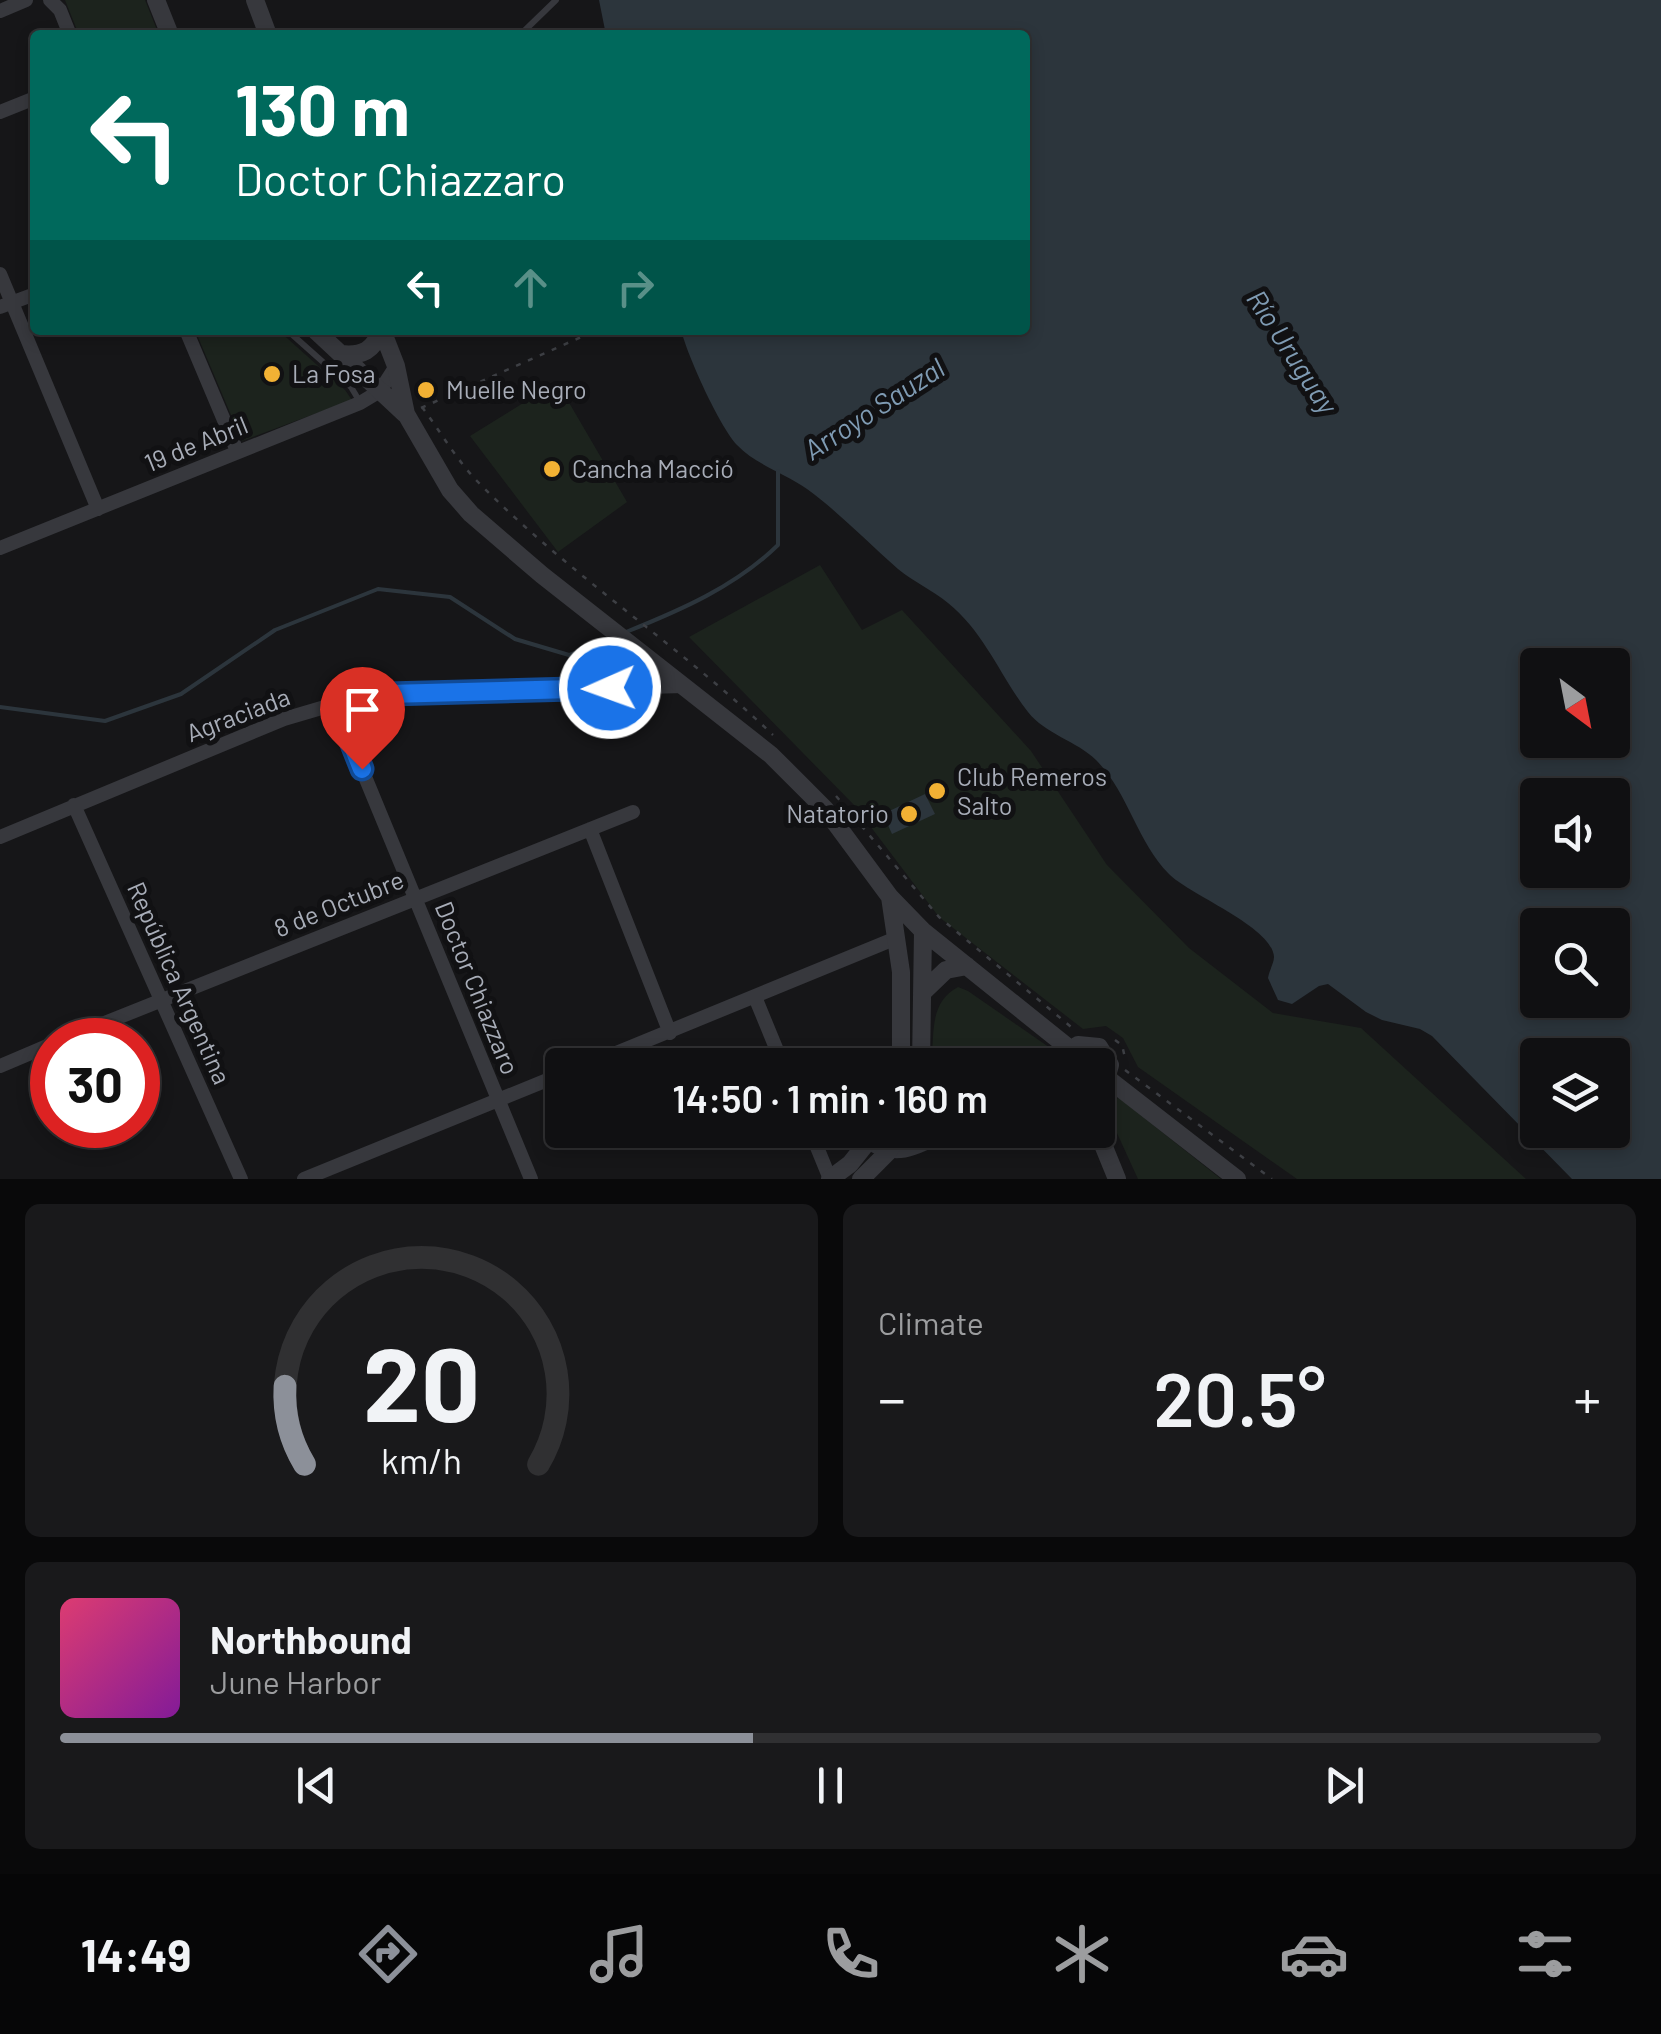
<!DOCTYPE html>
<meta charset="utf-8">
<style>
:root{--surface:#101012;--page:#19191b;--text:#f1f3f6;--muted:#9c9d9f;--line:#303032;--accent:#8c9099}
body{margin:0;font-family:Barlow,sans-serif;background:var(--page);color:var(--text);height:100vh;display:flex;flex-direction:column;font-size:38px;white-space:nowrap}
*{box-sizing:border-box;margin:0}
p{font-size:32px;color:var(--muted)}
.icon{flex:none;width:55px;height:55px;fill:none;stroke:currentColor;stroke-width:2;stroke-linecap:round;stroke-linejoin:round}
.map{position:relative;height:1179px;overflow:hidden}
.drawer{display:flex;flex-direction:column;gap:25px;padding:25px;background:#09090a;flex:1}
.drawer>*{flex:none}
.guide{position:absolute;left:30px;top:30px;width:1000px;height:305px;border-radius:10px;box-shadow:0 5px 15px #0003,0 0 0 2px var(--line);background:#00695c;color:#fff;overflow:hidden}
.needle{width:65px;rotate:148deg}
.tools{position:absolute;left:1520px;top:648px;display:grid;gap:20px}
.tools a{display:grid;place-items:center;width:110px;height:110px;border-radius:10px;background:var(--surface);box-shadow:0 5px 15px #0003,0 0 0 2px var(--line);font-size:50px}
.speed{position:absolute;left:30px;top:1018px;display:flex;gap:20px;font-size:50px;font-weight:700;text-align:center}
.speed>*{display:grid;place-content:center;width:130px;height:130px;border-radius:50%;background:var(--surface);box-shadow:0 5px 15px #0003,0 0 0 2px var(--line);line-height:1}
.speed .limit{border:15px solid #d22;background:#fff;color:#111}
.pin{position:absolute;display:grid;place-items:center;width:85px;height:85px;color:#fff;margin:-102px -42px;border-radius:50% 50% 50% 0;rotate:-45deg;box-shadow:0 0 10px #0007}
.pin .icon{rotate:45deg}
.me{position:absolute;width:110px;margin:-55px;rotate:268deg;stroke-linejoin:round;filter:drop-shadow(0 0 8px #0008)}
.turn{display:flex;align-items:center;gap:35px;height:210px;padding:0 40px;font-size:45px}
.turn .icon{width:130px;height:130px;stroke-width:2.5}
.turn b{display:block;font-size:70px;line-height:85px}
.lanes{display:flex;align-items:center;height:95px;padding:0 40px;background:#0003;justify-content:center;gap:50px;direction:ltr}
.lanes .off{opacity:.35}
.big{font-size:75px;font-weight:600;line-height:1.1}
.drawer .card{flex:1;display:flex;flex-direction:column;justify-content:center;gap:15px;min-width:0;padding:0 35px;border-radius:15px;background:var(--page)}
.drawer .dial{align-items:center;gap:0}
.dial svg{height:260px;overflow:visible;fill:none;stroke:var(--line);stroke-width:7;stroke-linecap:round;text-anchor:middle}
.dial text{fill:var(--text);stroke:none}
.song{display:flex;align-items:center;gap:30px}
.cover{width:120px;height:120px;border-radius:15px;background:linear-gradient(135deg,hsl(340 70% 55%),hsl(290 70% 35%))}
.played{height:10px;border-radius:5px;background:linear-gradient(90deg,var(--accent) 45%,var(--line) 45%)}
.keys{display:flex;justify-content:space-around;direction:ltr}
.heat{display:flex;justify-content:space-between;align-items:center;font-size:55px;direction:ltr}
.drawer .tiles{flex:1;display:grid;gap:25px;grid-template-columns:1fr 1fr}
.card:last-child{grid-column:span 2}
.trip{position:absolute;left:545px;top:1048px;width:570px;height:100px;border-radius:10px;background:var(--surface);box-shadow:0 5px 15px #0003,0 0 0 2px var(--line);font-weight:600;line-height:100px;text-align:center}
.tabs{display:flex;height:160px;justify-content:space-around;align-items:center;background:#060607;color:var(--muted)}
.tabs .icon{width:70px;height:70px}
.tabs .selected{color:var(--accent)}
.tabs b{font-size:45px;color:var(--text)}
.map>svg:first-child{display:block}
</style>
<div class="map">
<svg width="1661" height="1179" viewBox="0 0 1661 1179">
<rect width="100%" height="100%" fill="#161618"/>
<path fill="#1c231d" d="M65,0H145L159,35H79Z
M195,330H278L345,390L352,400L242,441Z
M557,382L627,502L558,552L470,436Z
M820,565L862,630L902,610L1031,751L1107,865L1189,948L1273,1013L1361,1028L1526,1179H1297L1138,1067L1123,1038L1106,1026L1083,1029L939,917L855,806L689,637Z
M958,987L968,991L1056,1052L1049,1065H931C935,1035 928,1003 958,987Z
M1119,1098L1221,1179H1138L1106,1109L1108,1101Z"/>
<path fill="#2c353c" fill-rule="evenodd" d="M599,0H1661V1179H1572L1432,1036L1420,1029L1382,1020L1366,1012L1328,984L1319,986L1292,1004L1278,1000L1268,978C1269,971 1274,963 1274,957C1273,927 1188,894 1169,874C1137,842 1128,792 1096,760C1077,741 1045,734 1028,712C1000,676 985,633 948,603C932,590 914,582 898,569C868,543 840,513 807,489C785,473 756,465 737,445C719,425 688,357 681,330H1025V35H606ZM1538,665H1612V740H1538ZM1538,795H1612V870H1538ZM1538,925H1612V1000H1538ZM1538,1055H1612V1130H1538Z
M925,794L935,814L892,834L883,814Z"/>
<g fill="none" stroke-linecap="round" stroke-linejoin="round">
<path stroke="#2c353c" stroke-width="4" d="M626,632C681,610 736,586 778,545V471
M0,707L105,721L181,694L275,630L378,589L450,597L515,639L569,655L613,638"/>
<path stroke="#3d3f44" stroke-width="2.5" stroke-dasharray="5 8" stroke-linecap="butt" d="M422,407C440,431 456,459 477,481C568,574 679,645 773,735
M421,408L597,330
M836,796L939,917L1076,1031
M1115,1040L1122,1045L1126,1062
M1125,1070L1272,1179"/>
<path stroke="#37383d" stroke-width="6" d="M520,35L556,0
M287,330L351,387L360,402"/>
<path stroke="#37383d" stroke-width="14" d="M50,0L60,10L70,35
M0,11L26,0
M0,112L35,98
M0,274L98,509
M0,307L35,294
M186,330L237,451
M0,548L360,403L380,391L396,366
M335,704L531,1179
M74,805L241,1179
M590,829L670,1033
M0,837L284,719L335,704L388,694L684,686
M755,997L783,1065
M62,1040L633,812
M587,1065L894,939
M0,1066L52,1044
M810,1130L830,1179
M869,1143C901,1162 922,1144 953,1130
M304,1179L562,1074"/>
<path stroke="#37383d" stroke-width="18" d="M156,0L170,35
M255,0L268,35
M315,330L405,414
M382,330L396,366L406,414L450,490L471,514L542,575L771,755L825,809L890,897L923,931L1090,1065
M341,354C363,356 373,351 381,330
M890,897L901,972V1065
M922,993L946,970L967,966
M921,1065L923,931
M1064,1065L1067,1054L1078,1045L1099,1047L1110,1065L1106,1079L1099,1086
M1098,1071L1237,1179
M1097,1130L1117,1179
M830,1179L850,1164L877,1130
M861,1179L887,1153L902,1130"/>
</g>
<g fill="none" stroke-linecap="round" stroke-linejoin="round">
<defs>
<path id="route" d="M362,769L336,704L388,694L610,688"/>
</defs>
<use href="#route" stroke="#114b97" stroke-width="25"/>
<use href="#route" stroke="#1a73e8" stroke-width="18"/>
</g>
<g fill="#f2b134" stroke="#111113" stroke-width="4">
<circle cx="272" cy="374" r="10"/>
<circle cx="426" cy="390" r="10"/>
<circle cx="552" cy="469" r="10"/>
<circle cx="937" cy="791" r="10"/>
<circle cx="909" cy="814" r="10"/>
</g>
<g text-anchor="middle" stroke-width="10" stroke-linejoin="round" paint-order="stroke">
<g font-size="25" fill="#a8adb8" stroke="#111113" text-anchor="start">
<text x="292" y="383">La Fosa</text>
<text x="446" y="399">Muelle Negro</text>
<text x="572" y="478">Cancha Macció</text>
<text x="957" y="786">Club Remeros<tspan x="957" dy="29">Salto</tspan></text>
<text x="889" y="823" text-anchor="end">Natatorio</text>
</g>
<g font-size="25" fill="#a8adb8" stroke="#111113">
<text transform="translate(196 444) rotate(-22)" y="9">19 de Abril</text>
<text transform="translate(238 715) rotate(-21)" y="9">Agraciada</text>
<text transform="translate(339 904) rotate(-22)" y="9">8 de Octubre</text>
<text transform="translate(179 983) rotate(66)" y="9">República Argentina</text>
<text transform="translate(477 988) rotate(68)" y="9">Doctor Chiazzaro</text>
</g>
<g font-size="28" font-style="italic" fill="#7f9bb3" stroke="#111113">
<text transform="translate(1292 352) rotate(57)" y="10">Río Uruguay</text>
<text transform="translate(874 409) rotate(-33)" y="10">Arroyo Sauzal</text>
</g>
</g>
</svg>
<div class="tools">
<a><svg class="needle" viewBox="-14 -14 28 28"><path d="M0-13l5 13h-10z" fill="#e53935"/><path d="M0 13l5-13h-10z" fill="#9c9d9f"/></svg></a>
<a><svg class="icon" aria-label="sound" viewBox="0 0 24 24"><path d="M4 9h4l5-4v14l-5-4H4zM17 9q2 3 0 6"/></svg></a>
<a><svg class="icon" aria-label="search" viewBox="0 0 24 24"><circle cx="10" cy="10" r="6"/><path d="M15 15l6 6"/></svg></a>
<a><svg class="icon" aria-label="layers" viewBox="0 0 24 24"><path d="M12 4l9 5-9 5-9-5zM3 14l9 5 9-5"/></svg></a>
</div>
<div class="speed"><div class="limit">30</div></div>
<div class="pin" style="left:362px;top:769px;background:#d93025"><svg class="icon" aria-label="arrive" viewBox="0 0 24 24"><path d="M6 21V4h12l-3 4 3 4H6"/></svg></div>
<svg class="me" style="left:610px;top:688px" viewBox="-20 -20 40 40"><circle r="17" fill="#1a73e8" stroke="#fff" stroke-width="3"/><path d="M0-11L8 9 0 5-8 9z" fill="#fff"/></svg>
<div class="trip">14:50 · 1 min · 160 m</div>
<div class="guide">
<div class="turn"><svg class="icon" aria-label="left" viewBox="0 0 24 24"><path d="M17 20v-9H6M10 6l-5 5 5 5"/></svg><div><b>130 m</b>Doctor Chiazzaro</div></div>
<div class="lanes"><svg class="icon" aria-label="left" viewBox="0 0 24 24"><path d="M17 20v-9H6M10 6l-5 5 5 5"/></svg><svg class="icon off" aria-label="ahead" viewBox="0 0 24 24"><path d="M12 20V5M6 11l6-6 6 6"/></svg><svg class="icon off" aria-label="right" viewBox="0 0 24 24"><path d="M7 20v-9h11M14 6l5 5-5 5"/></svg></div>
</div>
</div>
<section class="drawer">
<div class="tiles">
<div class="card dial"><svg viewBox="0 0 100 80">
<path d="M14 69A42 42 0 1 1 86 69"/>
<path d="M14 69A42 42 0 0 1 8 45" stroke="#8c9099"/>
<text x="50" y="56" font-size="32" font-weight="700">20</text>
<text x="50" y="72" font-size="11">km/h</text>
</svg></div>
<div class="card"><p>Climate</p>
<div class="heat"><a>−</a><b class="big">20.5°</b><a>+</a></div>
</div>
<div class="card">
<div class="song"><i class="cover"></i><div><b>Northbound</b><p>June Harbor</p></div></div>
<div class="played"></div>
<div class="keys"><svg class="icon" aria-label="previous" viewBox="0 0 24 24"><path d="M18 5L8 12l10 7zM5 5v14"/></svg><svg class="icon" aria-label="pause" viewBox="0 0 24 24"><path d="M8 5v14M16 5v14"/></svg><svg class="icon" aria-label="next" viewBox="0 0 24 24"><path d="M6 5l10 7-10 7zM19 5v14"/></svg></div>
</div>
</div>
</section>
<nav class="tabs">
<b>14:49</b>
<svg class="icon selected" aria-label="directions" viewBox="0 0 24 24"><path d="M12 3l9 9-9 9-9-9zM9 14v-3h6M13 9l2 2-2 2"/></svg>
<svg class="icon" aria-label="music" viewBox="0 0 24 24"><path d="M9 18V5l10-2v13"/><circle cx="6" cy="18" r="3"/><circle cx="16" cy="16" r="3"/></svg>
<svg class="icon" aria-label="phone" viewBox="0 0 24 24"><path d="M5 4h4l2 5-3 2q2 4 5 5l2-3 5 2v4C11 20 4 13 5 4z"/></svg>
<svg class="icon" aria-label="climate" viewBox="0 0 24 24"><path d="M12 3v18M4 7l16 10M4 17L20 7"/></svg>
<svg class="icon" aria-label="car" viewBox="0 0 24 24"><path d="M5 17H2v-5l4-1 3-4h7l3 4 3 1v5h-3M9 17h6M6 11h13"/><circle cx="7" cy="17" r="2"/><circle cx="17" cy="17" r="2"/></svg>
<svg class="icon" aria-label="filters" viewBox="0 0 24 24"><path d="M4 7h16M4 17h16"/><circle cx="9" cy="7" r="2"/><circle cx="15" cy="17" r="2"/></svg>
</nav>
